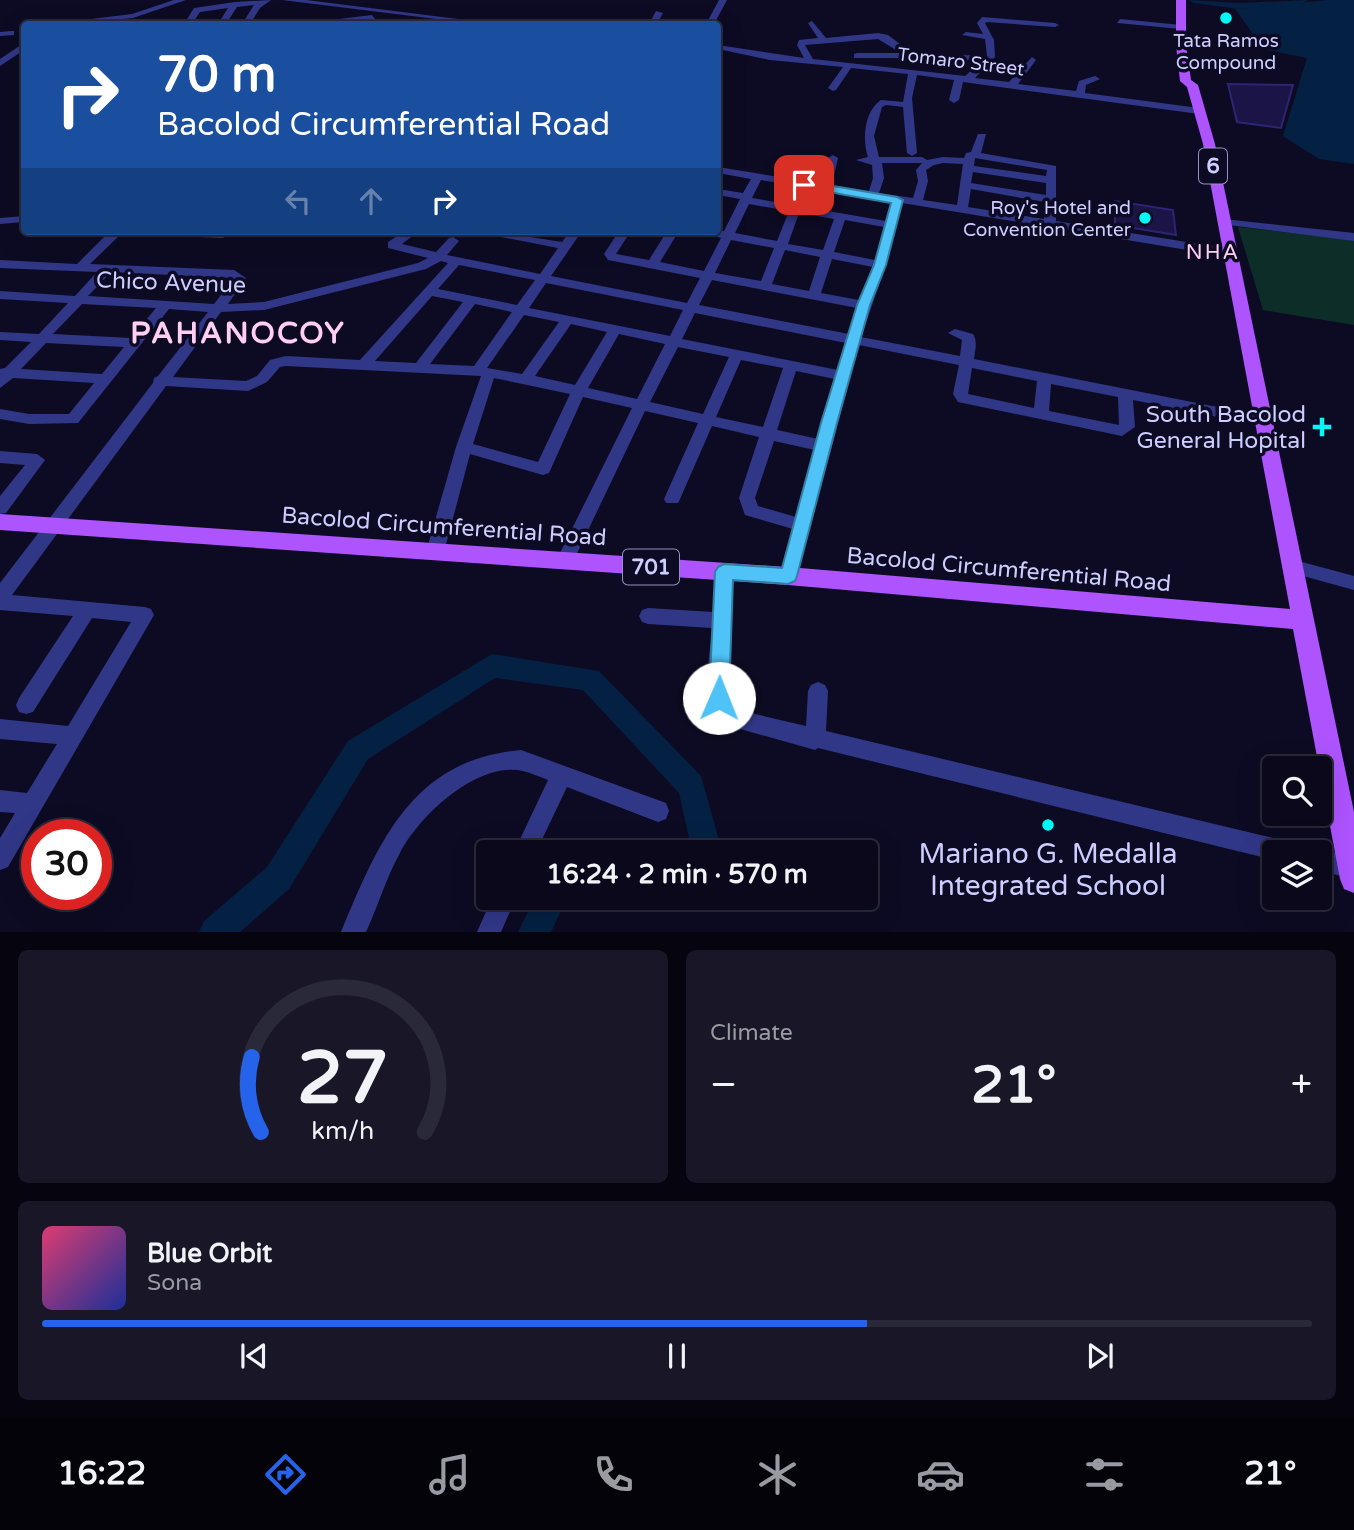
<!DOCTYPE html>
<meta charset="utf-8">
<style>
:root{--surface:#0a081a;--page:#181627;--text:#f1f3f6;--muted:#999aa2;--line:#2a2939;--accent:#2563eb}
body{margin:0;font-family:"Varela Round",sans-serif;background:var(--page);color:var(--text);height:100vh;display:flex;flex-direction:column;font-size:26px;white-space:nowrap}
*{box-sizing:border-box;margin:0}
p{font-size:23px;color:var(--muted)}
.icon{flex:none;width:38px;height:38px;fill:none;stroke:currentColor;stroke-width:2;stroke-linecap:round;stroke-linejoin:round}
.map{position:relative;height:932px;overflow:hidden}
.panel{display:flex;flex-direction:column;gap:18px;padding:18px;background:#06040e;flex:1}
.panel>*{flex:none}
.banner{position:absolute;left:21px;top:21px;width:700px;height:214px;border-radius:7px;box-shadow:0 7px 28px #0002,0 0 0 2px var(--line);background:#1a4fa0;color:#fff;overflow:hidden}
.tools{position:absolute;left:1262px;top:756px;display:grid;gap:14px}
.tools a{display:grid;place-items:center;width:70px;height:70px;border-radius:7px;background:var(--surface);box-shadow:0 7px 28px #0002,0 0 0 2px var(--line);font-size:35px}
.speed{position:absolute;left:21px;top:819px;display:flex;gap:14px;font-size:35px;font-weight:700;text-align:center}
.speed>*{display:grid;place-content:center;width:91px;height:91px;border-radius:50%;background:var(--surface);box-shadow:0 7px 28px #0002,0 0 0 2px var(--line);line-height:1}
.speed .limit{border:10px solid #d22;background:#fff;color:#111}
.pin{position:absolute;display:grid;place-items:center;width:60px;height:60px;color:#fff;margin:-30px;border-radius:14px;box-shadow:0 4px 10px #0006}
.me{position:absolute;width:77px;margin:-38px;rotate:1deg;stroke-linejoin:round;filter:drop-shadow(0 0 5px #0008)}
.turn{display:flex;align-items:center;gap:24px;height:147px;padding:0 21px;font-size:32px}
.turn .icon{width:91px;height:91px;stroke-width:2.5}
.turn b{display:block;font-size:49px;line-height:60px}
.lanes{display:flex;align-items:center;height:66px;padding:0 21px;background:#0003;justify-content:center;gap:35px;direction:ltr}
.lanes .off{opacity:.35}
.big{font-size:52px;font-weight:700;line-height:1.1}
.panel .card{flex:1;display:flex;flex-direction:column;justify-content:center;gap:10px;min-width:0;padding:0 24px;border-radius:10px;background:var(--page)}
.panel .dial{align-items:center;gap:0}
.dial svg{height:182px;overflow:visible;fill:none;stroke:var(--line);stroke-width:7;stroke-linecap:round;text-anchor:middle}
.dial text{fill:var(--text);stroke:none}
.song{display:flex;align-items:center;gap:21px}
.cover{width:84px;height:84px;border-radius:10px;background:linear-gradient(135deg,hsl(340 70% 55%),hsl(230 70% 35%))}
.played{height:7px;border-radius:4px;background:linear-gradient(90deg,var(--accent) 65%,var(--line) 65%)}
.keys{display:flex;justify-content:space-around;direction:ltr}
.heat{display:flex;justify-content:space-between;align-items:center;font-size:38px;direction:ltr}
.panel .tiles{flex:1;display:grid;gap:18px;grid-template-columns:1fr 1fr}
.card:last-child{grid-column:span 2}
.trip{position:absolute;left:476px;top:840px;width:402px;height:70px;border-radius:7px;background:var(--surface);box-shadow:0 7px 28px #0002,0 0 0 2px var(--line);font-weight:700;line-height:70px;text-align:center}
.dock{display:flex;height:112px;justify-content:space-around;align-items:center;background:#04030a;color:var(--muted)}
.dock .icon{width:49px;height:49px}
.dock .current{color:var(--accent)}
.dock b{font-size:32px;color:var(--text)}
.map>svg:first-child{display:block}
</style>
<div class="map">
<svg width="1354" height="932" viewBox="0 0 1354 932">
<rect width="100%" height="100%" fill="#0d0b23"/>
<path fill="#0d2d29" d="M1238,227L1354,240V325L1263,310Z"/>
<path fill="#042143" d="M1328,0H1354V164L1319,159L1283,136L1307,58L1253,47V34L1235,9Z"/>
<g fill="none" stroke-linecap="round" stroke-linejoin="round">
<path fill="#042143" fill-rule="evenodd" d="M1189,0L1238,3L1308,0L1303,3L1238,9L1194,3Z
M492,654L599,671L701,776L719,840L713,852H682L689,838L679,793L583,690L495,678L368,759L289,889L240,932H199L204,921L267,867L348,741Z
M535,898H567L551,932H518Z"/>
</g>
<path fill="#1a1546" stroke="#2c2574" stroke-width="2" d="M1228,84L1293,85L1281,128L1237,122Z
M1115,201L1173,210L1176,235L1115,225Z"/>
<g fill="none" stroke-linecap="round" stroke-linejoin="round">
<path fill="#313787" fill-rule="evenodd" d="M174,0H186L133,18L87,22L83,20L132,14Z
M271,0L260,8L250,24H242L254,5L237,7L226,24H218L228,8L200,12L192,24H184L194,8L235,2Z
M282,0H306L498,24H477Z
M719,0H727L714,24H706Z
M656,11L663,13L657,24H649Z
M372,15L375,19L321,24H298Z
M982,17L1055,23L1059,25L1055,27L987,22L985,23L994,40L995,57L975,78L1009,82L1032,57L1036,60L1018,84L1076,91L1079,81L1095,76L1100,79L1086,85L1085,93L1199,108L1204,111L1199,114L963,82L959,100L954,103L949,100L954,80L917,75L912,98L917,153L912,156L907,153L903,107L886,105L882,107L874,136L879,157H922L927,160L943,157L964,158L966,153L971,152L978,134H986L981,153L1056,166V221L1230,249L1236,253L1230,257L902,203L886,265L861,337L960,356L962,340L948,333L955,329L973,334C978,342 975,350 974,359L1263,416L1270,421L1268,425L1263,426L1133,400L1135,427L1122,436L958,402L953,394L959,365L859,345L797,576L794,581L788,583L782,581L779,576L793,529L745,515L739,498L759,437L712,426L680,499L678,503H666L664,499L698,423L645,411L571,566L565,568L559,566L556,561L632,408L583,397L549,473L543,475L470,454L444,552L441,557L435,559L429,557L426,552L456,447L481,376L286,366L280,367L267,382L248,391L166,386L12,595L145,607L151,609L154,615L8,867L0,870V838L15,813L0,812V790L27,793L57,744L0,739V719L68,726L131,622L92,618L33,712L26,714L19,712L16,705L19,698L73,616L0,610V583L153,383L154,378L158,376L208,312L169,309L78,423L29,424L0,419V409L29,414H69L94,383L13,378L0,388V369L5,368L31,342L0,340V332L39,334L68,303L0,299V291L75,296L97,272L0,268V260L77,264L110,231H225L229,234L223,238L121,234L90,264L234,270L246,278L228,304L264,302L418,263L428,258L388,248V242L405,231H419L402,244L436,252L449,238L453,237L459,241L447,255L540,274L558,248L496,236L493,231L562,242L570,231H582L551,276L687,303L700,278L608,260L604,254L619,231H631L616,254L649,260L667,231H679L660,262L704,271L721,238L698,231H724L740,199L718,195V189L743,193L751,179L718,173V167L822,184L828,158L833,155L838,158L832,185L869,191L873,178L872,165L856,160L868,157C862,140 864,111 881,100L903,102L908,74L851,68L836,90L833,91L828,88L843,67L770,60L718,49V45L804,58L797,45L799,40L818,38L808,23L812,21L826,38L878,33L888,35L912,53L987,56L985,39L962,35L966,32L983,34L977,23ZM878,39L901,53H857L854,54V58H934L982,61L965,76L813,59L805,45ZM975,158L1047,170L1046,176L974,166ZM882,163H922L916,170L918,181L913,198L879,193L884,178ZM943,163L963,164L957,205L923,200L928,181L926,170L934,165ZM973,172L1046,183V195L971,183ZM761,180L891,201L886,221L752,198ZM971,189L1045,202L1044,219L968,207ZM749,204L789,211L777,241L735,233ZM799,213L834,219L823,250L788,244ZM845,220L884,227L875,260L834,252ZM731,240L774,248L761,281L715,273ZM785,250L820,257L809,291L772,284ZM832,259L873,267L859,300L821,293ZM441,261L448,263L360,360L286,356L270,360L257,376L246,381L173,377L221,312L264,310L426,269ZM459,265L535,280L517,305L438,289ZM111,272L231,278L233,279L214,304L88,296ZM712,280L857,308L849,334L699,305ZM546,283L683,310L670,336L529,308ZM432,296L463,302L416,363L375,361ZM82,304L156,308L131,338L53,334ZM475,304L512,312L474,366L430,364ZM695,313L846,343L838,370L682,339ZM524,315L559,322L522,374L487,368ZM571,324L607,332L575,385L535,376ZM619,334L665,344L637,399L588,388ZM46,343L124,347L102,374L21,369ZM678,347L729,357L703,414L650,402ZM741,360L783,368L763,427L716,417ZM972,368L1037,381L1034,408L968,394ZM796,371L835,379L818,439L777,430ZM494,378L570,394L538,462L473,444ZM1051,384L1118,397L1119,425L1049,411ZM774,441L815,450L796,517L758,506L755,498Z
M1120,19L1181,25L1185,27L1181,29L1117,23Z
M11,31H14V35L0,36V32Z
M24,43V50L0,66V59Z
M24,216V222L0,224V218Z
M1224,219L1354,233V241L1220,224V220Z
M0,451L37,454L45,460L6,513L0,514V496L25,465L0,463Z
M1291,559L1354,576V590L1285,571L1282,566L1285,561Z
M724,565L730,567L733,572L728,698L730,705L738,710L806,726L808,691L811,685L818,682L825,685L828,691L826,731L1286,841L1294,844L1297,852H1274V860L818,748L815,750L726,725C698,705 710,659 712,628L648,624L642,622L639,616L642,610L648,608L713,612L715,572L718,567Z
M521,750L666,803L669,811L666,819L658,822L567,787L536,852H514L548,780C540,777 531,773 523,771C477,761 419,816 400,853C386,878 378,906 366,932H341C378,843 412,759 521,750Z
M1320,849L1354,857V879L1320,871V852H1312Z
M492,898H516L501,932H477Z"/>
<path fill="#ad54ff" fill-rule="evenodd" d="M1176,0H1186V45L1191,80L1198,85L1215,144L1354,812V893L1344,889L1340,879L1293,629L788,585L0,530V514L788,567L1290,609L1203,144L1187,87L1180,81L1176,45Z"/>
</g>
<path fill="#4fc3f7" stroke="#337fa1" stroke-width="2" d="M804,181L897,197L903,200L886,265L870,305L837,423L797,576L795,581L788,584L733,580L729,698L726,705L719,708L711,705L709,698L715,572L718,567L724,564L782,568L821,423L857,305L874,265L891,203L800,187V182Z"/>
<g fill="#00f8f7" stroke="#0d0b23" stroke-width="2.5">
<circle cx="1226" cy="18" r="7"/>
<circle cx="1145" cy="218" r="7"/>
<path d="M1318.5 416.5h7v7h7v7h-7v7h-7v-7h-7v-7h7z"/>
<circle cx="1048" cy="825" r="7"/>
</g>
<g text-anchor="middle" stroke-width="7" stroke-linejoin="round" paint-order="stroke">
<g font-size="19" fill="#cdcdff" stroke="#0d0b23">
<text x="1226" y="47">Tata Ramos<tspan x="1226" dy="22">Compound</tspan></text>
<text x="1131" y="214" text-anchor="end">Roy's Hotel and<tspan x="1131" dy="22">Convention Center</tspan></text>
</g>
<g font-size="19" fill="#cdcdff" stroke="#0d0b23">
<text transform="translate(961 61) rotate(7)" y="7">Tomaro Street</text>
</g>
<g fill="#0d0b23" stroke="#9393bd" stroke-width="2">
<rect x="1199" y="148.5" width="28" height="35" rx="5"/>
<rect x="623" y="549.5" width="56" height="35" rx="5"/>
</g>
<g font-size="21" font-weight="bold" fill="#cdcdff">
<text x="1213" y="173">6</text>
<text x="651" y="574">701</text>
</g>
<g font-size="21" letter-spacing="2" fill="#ffcff3" stroke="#0d0b23">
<text x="1213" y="259">NHA</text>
</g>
<g font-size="23" fill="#cdcdff" stroke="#0d0b23">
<text transform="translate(171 282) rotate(2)" y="8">Chico Avenue</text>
<text transform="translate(444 526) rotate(4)" y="8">Bacolod Circumferential Road</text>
<text transform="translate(1009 569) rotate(5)" y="8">Bacolod Circumferential Road</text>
</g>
<g font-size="23" fill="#cdcdff" stroke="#0d0b23" text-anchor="end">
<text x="1306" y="422">South Bacolod<tspan x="1306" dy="26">General Hopital</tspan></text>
</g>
<g font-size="28" fill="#cdcdff" stroke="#0d0b23">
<text x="1048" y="863">Mariano G. Medalla<tspan x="1048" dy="32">Integrated School</tspan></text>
</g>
<g font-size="30" font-weight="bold" letter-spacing="2" fill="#ffcff3" stroke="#0d0b23">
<text x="238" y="343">PAHANOCOY</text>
</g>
</g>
</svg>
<div class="tools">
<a><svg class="icon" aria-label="search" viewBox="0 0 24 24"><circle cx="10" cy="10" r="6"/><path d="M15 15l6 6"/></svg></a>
<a><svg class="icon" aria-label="layers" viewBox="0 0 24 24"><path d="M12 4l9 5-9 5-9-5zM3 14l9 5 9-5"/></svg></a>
</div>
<div class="speed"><div class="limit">30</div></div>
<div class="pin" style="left:804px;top:185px;background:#d93025"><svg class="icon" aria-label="arrive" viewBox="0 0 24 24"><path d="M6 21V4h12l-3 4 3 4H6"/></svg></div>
<svg class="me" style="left:719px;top:698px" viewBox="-20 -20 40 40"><circle r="19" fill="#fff"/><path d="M0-13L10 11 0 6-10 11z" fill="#4fc3f7"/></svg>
<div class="trip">16:24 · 2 min · 570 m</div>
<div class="banner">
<div class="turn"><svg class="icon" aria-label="right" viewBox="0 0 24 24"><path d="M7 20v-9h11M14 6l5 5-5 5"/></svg><div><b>70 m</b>Bacolod Circumferential Road</div></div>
<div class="lanes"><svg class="icon off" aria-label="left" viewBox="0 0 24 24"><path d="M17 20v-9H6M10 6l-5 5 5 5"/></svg><svg class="icon off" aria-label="ahead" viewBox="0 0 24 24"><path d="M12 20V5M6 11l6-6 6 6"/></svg><svg class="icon" aria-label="right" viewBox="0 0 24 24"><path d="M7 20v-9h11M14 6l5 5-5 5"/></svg></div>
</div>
</div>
<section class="panel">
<div class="tiles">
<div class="card dial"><svg viewBox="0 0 100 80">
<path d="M14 69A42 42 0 1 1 86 69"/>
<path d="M14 69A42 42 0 0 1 10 36" stroke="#2563eb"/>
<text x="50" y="56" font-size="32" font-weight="700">27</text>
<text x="50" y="72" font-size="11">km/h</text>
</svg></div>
<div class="card"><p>Climate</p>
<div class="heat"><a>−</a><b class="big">21°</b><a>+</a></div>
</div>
<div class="card">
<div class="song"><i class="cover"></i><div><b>Blue Orbit</b><p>Sona</p></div></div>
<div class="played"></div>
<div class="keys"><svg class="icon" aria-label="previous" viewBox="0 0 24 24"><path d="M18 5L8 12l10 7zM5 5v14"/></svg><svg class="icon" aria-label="pause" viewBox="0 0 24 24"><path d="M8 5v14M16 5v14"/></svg><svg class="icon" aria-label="next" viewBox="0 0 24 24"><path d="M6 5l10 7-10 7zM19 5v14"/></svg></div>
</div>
</div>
</section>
<nav class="dock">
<b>16:22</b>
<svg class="icon current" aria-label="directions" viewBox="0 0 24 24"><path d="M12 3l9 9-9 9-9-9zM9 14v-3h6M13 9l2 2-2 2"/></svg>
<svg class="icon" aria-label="music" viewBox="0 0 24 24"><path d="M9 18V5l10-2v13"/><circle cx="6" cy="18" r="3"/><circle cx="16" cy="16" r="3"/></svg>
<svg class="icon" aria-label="phone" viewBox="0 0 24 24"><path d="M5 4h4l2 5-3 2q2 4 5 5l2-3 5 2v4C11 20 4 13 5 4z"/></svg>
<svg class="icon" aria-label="climate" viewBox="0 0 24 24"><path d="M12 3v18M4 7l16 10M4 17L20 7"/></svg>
<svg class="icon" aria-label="car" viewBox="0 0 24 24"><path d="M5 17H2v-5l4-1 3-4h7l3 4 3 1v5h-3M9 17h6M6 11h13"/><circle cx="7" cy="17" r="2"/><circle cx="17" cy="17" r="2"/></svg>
<svg class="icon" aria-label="filters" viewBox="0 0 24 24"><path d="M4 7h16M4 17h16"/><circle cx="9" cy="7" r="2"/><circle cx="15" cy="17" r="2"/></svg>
<b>21°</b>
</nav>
